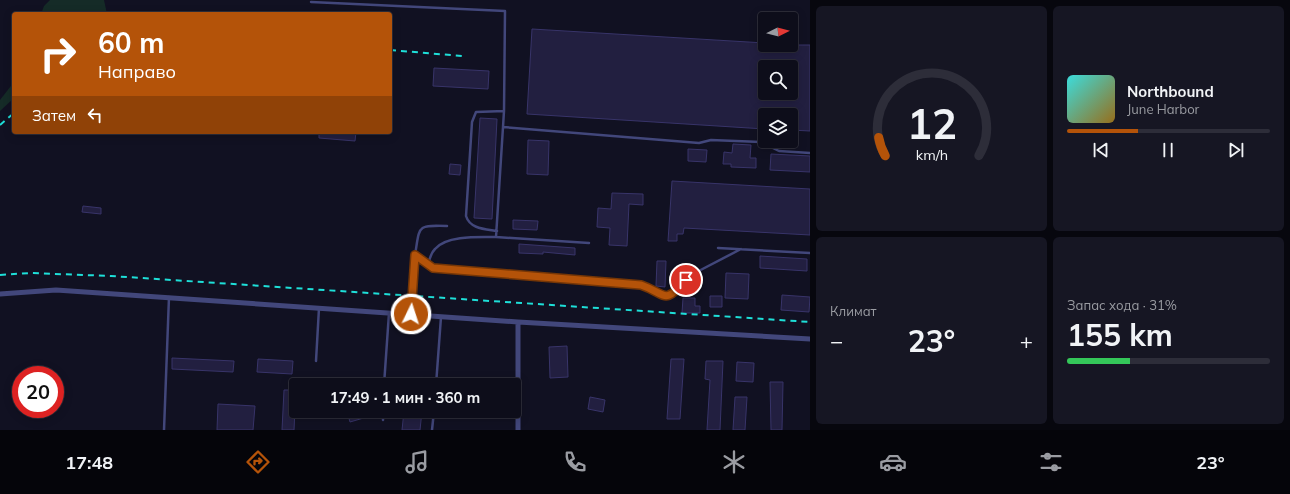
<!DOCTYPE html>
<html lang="ru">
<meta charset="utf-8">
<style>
:root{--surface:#0d0d1a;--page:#161623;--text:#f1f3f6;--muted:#9a9ca2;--line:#2d2d39;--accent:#b45309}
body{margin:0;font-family:Mulish,sans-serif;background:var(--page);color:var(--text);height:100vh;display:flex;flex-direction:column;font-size:15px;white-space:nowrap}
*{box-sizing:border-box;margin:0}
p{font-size:13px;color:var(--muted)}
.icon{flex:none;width:22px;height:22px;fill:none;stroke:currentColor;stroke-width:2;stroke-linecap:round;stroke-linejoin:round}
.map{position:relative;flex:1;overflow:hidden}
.details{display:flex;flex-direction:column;gap:6px;padding:6px;background:#07070e;width:480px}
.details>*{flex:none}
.top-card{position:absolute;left:12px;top:12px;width:380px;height:122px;border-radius:4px;box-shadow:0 2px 10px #0003,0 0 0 1px var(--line);background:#b45309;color:#fff;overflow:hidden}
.needle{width:26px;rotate:84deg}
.buttons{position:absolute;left:758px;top:12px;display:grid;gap:8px}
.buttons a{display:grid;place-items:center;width:40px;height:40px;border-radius:4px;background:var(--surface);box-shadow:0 2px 10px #0003,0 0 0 1px var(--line);font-size:20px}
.speed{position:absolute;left:12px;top:366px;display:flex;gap:8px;font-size:20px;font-weight:700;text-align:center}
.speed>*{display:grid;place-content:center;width:52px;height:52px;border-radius:50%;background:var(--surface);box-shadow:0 2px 10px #0003,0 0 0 1px var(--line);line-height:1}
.speed .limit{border:6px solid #d22;background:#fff;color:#111}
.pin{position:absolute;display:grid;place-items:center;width:34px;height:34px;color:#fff;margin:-17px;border:2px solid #fff;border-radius:50%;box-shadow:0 1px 4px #0007}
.me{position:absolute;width:44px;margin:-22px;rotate:4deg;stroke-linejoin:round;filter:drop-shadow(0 0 3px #0008)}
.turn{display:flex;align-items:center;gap:14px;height:84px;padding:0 20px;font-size:18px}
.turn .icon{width:52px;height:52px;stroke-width:2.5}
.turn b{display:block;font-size:28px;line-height:34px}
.then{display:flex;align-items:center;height:38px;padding:0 20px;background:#0003;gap:8px;font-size:15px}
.big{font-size:30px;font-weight:700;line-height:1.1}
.details .tile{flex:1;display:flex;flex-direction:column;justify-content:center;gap:6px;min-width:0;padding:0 14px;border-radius:6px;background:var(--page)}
.details .dial{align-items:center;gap:0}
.dial svg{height:104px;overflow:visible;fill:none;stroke:var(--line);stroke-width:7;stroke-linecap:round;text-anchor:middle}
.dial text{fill:var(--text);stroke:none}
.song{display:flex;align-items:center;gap:12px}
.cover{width:48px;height:48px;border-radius:6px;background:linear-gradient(135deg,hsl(180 70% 55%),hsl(40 70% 35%))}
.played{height:4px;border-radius:2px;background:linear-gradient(90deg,var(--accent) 35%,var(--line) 35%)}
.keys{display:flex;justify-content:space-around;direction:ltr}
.heat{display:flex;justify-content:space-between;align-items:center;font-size:22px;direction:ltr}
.charge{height:6px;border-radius:3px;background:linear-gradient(90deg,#34c759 31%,var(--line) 0)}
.details .tiles{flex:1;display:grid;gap:6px;grid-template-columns:repeat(2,1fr)}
.trip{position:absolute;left:289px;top:378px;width:232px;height:40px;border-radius:4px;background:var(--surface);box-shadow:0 2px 10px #0003,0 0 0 1px var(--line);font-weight:700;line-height:40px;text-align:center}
.tab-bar{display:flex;height:64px;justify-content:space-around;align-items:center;background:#05050a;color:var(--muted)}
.tab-bar .icon{width:28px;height:28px}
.tab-bar .current{color:var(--accent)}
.tab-bar b{font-size:18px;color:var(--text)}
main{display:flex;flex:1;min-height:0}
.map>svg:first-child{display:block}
</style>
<main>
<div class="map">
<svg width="810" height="430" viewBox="0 0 810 430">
<rect width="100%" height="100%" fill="#112"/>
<path fill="#152b27" d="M50,0H104L107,14H41L44,6Z
M14,82V98L0,111V100Z"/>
<path fill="#221f40" stroke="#383469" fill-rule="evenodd" d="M532,29L765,43V45H810V131L791,130V115H765V129L527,114ZM765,67H791V93H765Z
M434,68L489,71L488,89L433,86Z
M480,118L497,119L492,219L474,218Z
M319,132H356L355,141L319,138Z
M528,140L549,141L548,175L527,174Z
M733,144L751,145L750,158H756V168L731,167V164H723L724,152L732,153Z
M688,149L707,150L706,162L688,161Z
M771,154L810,156V172L770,170Z
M450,164L461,165L460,175L449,174Z
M672,181L810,189V235L684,228L683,234H677V241H668Z
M612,193L643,194V205L629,204L627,246L609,245L610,228L597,227L598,208L611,209Z
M83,206L101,208V214L82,212Z
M513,220L538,221L537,230L513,229Z
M519,244L575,248V255L543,252V254L519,253Z
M760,256L807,259V271L760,268Z
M657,261H666L665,287L656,286Z
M726,273L749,274L748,299L725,298Z
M782,295L810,297L809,312L781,310Z
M710,296H722V307H710Z
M683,298H695V306H700V313H682Z
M567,346L568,377L550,378L549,347Z
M172,358L234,361L233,372L172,369Z
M258,359L293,361L292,374L257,372Z
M671,359H684L680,419H667Z
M706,361H723L720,430H707L710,380L705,379Z
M737,362L754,363L753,382L736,381Z
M770,382H783L782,430H771Z
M284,390H296L294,430H282Z
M590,397L605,400L603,412L588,409Z
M735,397H747L745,430H733Z
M218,404L255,406L253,430H217Z
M362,411H366L367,417L350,422L348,415Z
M404,411H422L420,430H402Z"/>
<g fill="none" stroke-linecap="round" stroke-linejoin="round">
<path stroke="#42477b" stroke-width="2.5" d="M311,2L505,11L504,111
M497,231C485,229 470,229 466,216L472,122L476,112L504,111L503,127
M589,243L496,237L503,127L699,143L711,140L761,142L779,151L810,153
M718,248L810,253
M415,255C420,226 416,225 447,226
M428,266C429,260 431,253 435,249C446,235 480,237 496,237
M411,314L415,255L433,268L641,285L660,295H671L691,275L741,249
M316,361L319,308
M384,385L389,313
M436,385L441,317
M383,411V420
M164,430L169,297
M432,430L434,411"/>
<path stroke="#42477b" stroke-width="5" d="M0,294L56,290L518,322L810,339
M518,430V322"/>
<path stroke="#1edfd8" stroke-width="2" stroke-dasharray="6 5" stroke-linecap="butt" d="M390,50L462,56
M0,125L14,113
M0,275L30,273L111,276L810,322"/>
</g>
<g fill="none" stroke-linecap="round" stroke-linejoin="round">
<defs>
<path id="route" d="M411,314L415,255L433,268L641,285C667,294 663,306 686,280"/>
</defs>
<use href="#route" stroke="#753606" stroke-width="10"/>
<use href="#route" stroke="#b45309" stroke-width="7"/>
</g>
</svg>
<div class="buttons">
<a><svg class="needle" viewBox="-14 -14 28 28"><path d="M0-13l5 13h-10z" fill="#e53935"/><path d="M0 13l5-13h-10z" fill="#9a9ca2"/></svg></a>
<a><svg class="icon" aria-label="search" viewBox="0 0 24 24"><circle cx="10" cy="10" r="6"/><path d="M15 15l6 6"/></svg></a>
<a><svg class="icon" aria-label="layers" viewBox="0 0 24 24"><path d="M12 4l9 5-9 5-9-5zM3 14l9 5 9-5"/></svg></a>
</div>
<div class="speed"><div class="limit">20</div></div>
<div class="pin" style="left:686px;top:280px;background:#d93025"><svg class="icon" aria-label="arrive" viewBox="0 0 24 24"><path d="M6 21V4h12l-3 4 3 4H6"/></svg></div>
<svg class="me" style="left:411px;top:314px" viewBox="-20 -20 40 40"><circle r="17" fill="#b45309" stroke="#fff" stroke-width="3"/><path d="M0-11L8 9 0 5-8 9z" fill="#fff"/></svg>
<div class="trip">17:49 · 1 мин · 360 m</div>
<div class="top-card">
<div class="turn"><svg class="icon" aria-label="right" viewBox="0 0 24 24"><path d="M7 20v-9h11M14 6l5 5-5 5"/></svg><div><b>60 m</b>Направо</div></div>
<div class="then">Затем<svg class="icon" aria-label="left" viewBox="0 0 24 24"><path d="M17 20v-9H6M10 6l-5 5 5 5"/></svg></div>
</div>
</div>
<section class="details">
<div class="tiles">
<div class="tile dial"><svg viewBox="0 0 100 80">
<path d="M14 69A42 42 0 1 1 86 69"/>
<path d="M14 69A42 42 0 0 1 9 55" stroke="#b45309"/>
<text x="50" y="56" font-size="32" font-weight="700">12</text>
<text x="50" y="72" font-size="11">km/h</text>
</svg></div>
<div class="tile">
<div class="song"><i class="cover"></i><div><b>Northbound</b><p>June Harbor</p></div></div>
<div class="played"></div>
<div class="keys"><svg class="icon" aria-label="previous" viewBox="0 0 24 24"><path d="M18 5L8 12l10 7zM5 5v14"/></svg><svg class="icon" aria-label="pause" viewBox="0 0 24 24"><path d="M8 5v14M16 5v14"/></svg><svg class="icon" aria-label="next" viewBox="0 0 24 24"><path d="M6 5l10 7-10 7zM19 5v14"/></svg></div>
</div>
<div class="tile"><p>Климат</p>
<div class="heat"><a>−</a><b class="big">23°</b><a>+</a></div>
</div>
<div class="tile"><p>Запас хода · 31%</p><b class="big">155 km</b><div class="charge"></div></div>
</div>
</section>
</main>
<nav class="tab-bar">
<b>17:48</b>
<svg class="icon current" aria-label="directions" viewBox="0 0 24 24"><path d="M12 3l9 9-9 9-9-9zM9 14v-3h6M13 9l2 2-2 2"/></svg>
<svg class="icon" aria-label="music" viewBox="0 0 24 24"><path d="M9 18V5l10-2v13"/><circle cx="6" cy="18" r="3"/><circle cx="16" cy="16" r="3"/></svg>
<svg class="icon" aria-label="phone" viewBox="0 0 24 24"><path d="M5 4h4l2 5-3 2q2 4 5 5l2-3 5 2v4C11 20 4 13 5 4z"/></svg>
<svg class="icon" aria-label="climate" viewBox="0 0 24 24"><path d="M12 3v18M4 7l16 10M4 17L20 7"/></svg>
<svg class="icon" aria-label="car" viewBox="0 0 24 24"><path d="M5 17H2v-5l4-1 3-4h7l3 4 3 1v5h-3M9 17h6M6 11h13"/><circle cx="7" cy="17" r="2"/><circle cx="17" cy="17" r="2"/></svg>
<svg class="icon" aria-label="filters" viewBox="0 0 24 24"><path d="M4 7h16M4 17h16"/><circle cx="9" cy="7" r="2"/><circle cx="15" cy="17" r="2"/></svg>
<b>23°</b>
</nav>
